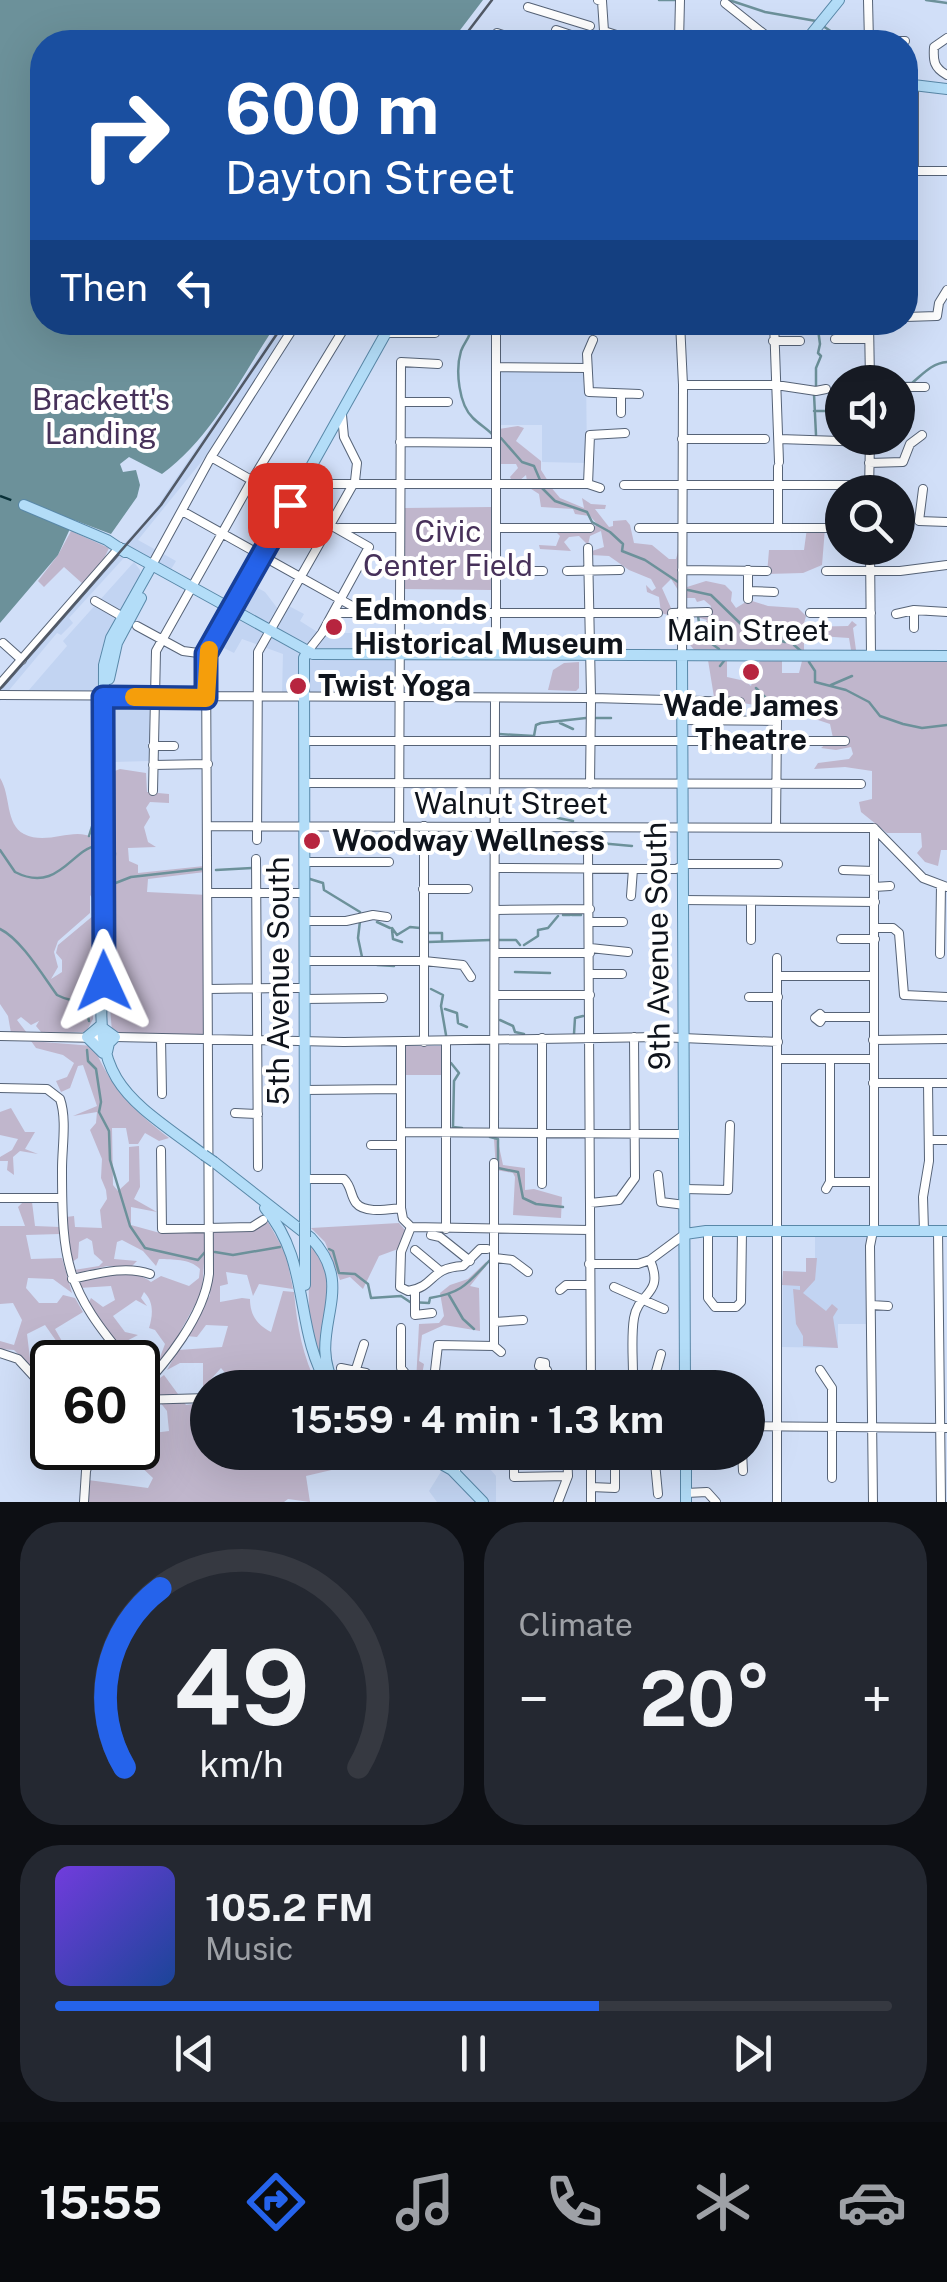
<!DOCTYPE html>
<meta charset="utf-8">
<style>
:root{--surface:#171b24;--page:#242831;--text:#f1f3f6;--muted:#9ea1a6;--line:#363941;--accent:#2563eb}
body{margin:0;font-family:"Public Sans",sans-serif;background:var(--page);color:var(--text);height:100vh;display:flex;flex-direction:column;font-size:38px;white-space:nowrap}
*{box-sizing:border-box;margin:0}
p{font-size:32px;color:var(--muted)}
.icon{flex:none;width:55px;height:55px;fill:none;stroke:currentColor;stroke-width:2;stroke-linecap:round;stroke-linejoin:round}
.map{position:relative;height:1502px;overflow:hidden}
.details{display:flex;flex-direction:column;gap:20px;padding:20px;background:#0d0f14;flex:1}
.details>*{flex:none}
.top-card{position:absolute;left:30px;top:30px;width:888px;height:305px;border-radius:40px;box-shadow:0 10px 40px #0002;background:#1a4fa0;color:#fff;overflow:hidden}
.controls{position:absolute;left:825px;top:365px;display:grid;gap:20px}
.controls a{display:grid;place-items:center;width:90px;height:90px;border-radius:50%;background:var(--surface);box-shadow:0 10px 40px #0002;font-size:50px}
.speed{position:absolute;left:30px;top:1340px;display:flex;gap:20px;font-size:50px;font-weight:700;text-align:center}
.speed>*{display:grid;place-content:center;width:130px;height:130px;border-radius:50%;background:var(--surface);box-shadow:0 10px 40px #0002;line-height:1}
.speed .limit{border:5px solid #111;border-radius:15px;background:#fff;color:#111}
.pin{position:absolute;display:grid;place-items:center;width:85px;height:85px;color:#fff;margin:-42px;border-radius:20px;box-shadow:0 5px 15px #0006}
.me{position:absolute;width:110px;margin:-55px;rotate:359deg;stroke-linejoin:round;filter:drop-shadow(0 0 8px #0008)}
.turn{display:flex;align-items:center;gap:35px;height:210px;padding:0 30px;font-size:45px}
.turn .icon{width:130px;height:130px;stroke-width:2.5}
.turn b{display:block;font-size:70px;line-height:85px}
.then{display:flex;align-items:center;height:95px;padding:0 30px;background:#0003;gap:20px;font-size:38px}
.big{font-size:75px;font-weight:700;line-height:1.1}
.details .tile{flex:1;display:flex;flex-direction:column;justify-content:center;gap:15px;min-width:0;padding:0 35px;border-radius:40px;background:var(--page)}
.details .dial{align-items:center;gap:0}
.dial svg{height:260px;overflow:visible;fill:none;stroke:var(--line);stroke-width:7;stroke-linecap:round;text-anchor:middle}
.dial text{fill:var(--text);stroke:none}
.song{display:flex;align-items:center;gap:30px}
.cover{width:120px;height:120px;border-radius:15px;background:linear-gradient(135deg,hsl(260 70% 55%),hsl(220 70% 35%))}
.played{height:10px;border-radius:5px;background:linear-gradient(90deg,var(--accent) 65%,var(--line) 65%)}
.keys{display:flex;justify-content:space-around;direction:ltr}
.heat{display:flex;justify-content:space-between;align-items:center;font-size:55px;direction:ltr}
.details .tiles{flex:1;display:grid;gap:20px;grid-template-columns:1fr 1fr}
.tile:last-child{grid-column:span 2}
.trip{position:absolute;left:190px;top:1370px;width:575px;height:100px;border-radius:50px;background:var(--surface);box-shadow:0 10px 40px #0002;font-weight:700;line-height:100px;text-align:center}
.menu{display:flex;height:160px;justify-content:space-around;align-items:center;background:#090b0e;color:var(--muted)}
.menu .icon{width:70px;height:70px}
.menu .selected{color:var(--accent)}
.menu b{font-size:45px;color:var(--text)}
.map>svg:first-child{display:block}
</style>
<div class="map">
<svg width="947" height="1502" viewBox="0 0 947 1502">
<rect width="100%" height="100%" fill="#d1dff8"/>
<path fill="#c2d4f2" d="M281,323H296L210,451L138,540L176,561L170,571L132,549L69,618L73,623L61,635L57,633L0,701V680L154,511Z
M500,370L586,371L587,463L542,462V425H499Z
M134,562L140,570V576L105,638L98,664V685L90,693H32L29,690L67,646L63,641Z
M249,583L265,592L278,609L287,605L304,614L300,621L319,633H383V653L312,652L236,607Z
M232,613L300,652V694H282L283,654L242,639L234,653L216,644Z
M308,660H396V694L307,693Z
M150,701L149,761L114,762L115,702Z
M815,1235L867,1237L868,1324H838V1348L782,1347L783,1271L815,1272Z
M408,1453H440L459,1469L478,1455L496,1476V1502H437L429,1491L442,1470Z"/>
<path fill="#c0b6cc" d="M518,426L524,428L516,441L541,461V470L548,481H527L526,475L519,481H512L510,477L518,468L516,464H500L499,429Z
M525,485L550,486L560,498L584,508L582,498L591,504L606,505L605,509H595L609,527L613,526V521L626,520L630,525L634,543L652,545L669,559H676L678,552V590L671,579L662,588L675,617L661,613L659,597L647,592L646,585L652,591L656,588L651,579L629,570L609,556L591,555L592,551L604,547L601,531L590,536L588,545L579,536L569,537L564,542L571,551L540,549L539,545L556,546L560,536L556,532C563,527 582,526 589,532L597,524L590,516L575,514L573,509L541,507L539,494Z
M491,507V590L404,589L405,508Z
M807,528H825L822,565L803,573L767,574L769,550H804Z
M71,531L109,548L103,561L83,584L64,567L44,587L38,581L58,555Z
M706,581L725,585L732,592L731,601L736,608L749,600L768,606L798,608L806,616L803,627L848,626L852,621L857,625L853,628L856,650H851L849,638L804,635V651H695L686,640L688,619L690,632L698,637L722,634V623L715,621L709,633L704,625L707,620L697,617L710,612L711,606L704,600L697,602L695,598H686L687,587Z
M708,660H727V677L745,681L751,686L760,660L782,661V673H799L802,661H947V850H941L938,866L925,862L917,853L922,847L921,833H887L861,812L859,802L872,799V771L845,767L814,769L818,763L849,759L853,754L851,747L836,750L821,748L833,738L830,724L794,712L743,703L742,699L714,697Z
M579,662V688L576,691L548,690L553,670L564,663Z
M113,761L112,772L120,769L146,773L147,792L169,794V803L150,802L146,808L150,817L144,827L148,842L156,847L128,848L129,861L138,865V873L204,866L205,872L148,879L147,892L208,895L209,1039L112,1032L108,982L113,966L112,781L109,763Z
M0,778C11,795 5,824 24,834C48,846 73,826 94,838L96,883L93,899L90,895V913L58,941L54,952L58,967L51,979L62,972V960L56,953L58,945L94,915L93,1019L86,1032H41L36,1026L39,1021L31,1025L21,1017L17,1020L27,1033H11L8,1016L0,1004Z
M31,1041L93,1046C113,1090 131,1108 169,1138L159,1141L145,1133L138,1144H129L126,1128H112L113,1185L118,1191L129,1181V1147L139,1146L140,1187L134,1199L157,1212L131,1207V1225L160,1233H206L202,1292L173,1345L156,1368L165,1344L155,1330L149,1328C153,1315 154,1302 144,1292L141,1298L147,1306L136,1300L113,1316L125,1332L138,1335L119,1345L88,1304L91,1298L103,1307L115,1300L111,1286L79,1288L80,1283C99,1272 134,1268 151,1282L161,1276L189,1286L199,1278L200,1269C189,1258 173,1260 159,1259L156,1266L143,1251L122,1240L117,1242L114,1259L137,1261L132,1266H107L78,1273L74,1270L99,1266L103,1262L94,1254L92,1241L87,1238L79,1242L78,1258L72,1262L66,1217L74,1216L75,1227L102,1228L100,1210L107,1199L106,1190L101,1178L102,1159L90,1130L96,1123L97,1112L73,1116L97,1106L83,1065L78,1066L70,1088L61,1092L56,1081L67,1077L74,1063L63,1055L36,1048Z
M402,1046H442L444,1075H403Z
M11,1108L25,1132H35L25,1149L38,1154L20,1151L13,1157L14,1175L7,1170L8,1161H0V1157L12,1150L18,1139L0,1135V1112Z
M497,1137L503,1165L525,1168V1190L534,1189L562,1197L561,1218L513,1215L515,1177L513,1173L496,1170L494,1139Z
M24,1201L32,1202L35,1226L60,1227V1234L26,1235L31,1259L62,1258L72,1293L53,1279L28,1278L26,1288L39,1303H57L63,1295L75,1298L83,1312L55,1329L67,1350L94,1345L80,1356L84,1362L76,1359L71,1362L45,1325L27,1334L31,1367L14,1350L0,1349V1341L14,1345L22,1320L13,1303L0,1304V1226H25L18,1207Z
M268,1222L286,1254L293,1289L259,1284L253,1296L247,1275L226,1272L228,1284L220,1286V1302L242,1298L250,1299C250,1315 257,1325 271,1332L283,1291L294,1292C297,1327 303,1357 318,1387H223L232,1381L221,1368L203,1388V1363H180L167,1370L178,1350L222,1347L228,1326L206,1325L197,1337L186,1336L210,1295L212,1231L254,1229Z
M399,1223L406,1231L398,1249L379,1256L363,1289L350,1277L340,1280L325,1242L311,1228Z
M308,1239L329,1268L324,1363L318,1358L309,1311Z
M806,1258H817L815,1280L803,1293L826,1311L832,1304L838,1309L833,1317L838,1348L803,1346V1336L796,1324L793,1289L800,1290V1286L782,1285L783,1271L806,1272Z
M486,1262V1266L470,1286L479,1288L480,1331L444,1325L422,1335L419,1361L424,1364L420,1385L416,1383L419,1324L439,1323L444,1316L440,1293L450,1285L468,1279Z
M164,1375L186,1405L207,1402L208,1452L283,1453L285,1457L296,1461L310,1453H324L325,1467L340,1468L306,1476L310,1502L288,1499L284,1502H88V1480L148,1488L153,1478L137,1463L144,1452L141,1441H138V1430L145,1434L169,1431L167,1411L148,1387Z"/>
<path fill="#6c919a" d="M0,0H483L451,42H42V322L277,323C242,375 214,435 162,474L129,457L120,464L123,472L136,470L140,485L137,497L111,534L74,520L58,555L0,623Z"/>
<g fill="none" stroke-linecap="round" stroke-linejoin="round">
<path stroke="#6c919a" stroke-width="2.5" d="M659,0H676
M729,0L765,12L816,21
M926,0L947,3
M823,26L847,42
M470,322C473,336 465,340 461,351C455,371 459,405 473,418C479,424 486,428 492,434
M874,375L876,378
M878,380L886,382
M898,383H912C923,374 932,363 947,362
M816,386V368L821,356L818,353L820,344L817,322
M814,394L816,435
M814,411H842
M501,438L522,462L534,466L540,480
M542,488L555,501L587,512L592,522L610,532L623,544L622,551L645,560L678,582
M688,590L711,595L746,629L785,642
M698,616L701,636L719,649
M794,645L801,651
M809,662L815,671V682L846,690L869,702L880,716L903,724L922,728L947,725
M720,666L724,661
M831,685L852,676
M756,688L770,702
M95,711L96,754
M596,718H611
M560,723L573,729
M499,734L534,736L536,725L541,723L586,718
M524,802L544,806L558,818L573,821
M89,836L94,820L96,768
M595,838L599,843L632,846
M112,847L115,853L113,884L131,877L202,869
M0,850L15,872C58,894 72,849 96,846
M216,870L252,868
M310,879L323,883L324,890L360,912
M563,915H570
M572,915H581
M360,921L358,938L362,957
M377,922L390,928
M392,928L397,935L410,927L420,928
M0,929C21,939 43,976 57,995C75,1005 83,994 89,1021
M392,930L393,939L402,942
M427,933H442V940
M499,940H516L520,945
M428,942L491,940
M524,945L538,936V930L548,928L558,916
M377,965L394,966
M515,972L550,973
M431,989L443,995L441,1006L446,1035
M445,1009L457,1013L458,1023L467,1027
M500,1020L513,1026L515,1032L524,1034
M574,1034L575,1018L583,1016
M87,1050L88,1061L96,1069L101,1102L99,1112L109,1131L110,1160L130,1226L145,1248L198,1260L205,1252
M451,1063L459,1073L454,1081L453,1127L462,1128
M490,1137L498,1139V1168L518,1172L523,1198L536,1204L563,1207
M329,1249L333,1251L339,1273L355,1274L368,1284L371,1298L401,1296L410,1302L429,1303L430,1298C462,1293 467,1284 490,1260
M215,1252L233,1255L280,1247
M449,1295L463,1319L474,1329"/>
<path stroke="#093038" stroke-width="2.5" stroke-dasharray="12 10" stroke-linecap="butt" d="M0,496L22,504"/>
<defs>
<path id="minor" d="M598,0L602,1L604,31L638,42
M868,0L869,42
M725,3L774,42
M528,7L590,26
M556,30L589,41
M497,33L525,42
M947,38L934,47C933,61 934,68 947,75
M869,41H905
M679,42L680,0
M914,86V172
M905,171H947
M905,317L937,316L939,303L947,290
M496,322V655
M548,322L552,325
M680,322L683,385L682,656
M774,322L779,462
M869,322L870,382
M386,333H435
M835,339H869
M593,340L587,354L589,392L639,394
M773,341H800
M496,367L587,368
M683,385H776L816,391L826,389
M898,387H925
M621,394V413
M401,402H448
M682,439H765
M779,439L870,442
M400,442L495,443
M211,457L369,547L322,633L307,652
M869,463L903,462L910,444L922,435
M302,484H588L600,488
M588,484L590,435L625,433
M624,485H869
M923,489L919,521L947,522
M869,492L870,438
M182,511L361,611
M339,528H400
M496,528H590
M639,528H842
M778,528V467
M588,548L591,696
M870,548L871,656
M152,565L211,457L297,322
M682,570L767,571
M748,570V599
M496,571H543
M567,571L620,570
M826,571H900L947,565
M748,591L774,592
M95,601L123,617
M914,610V628
M333,613H658
M672,613L708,612
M810,613H871
M896,614L914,610L947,612
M137,626L183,651L206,654
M3,643L22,660
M0,684L120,547
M0,695L588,698
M593,698L740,702
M682,720L777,721L776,827
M304,741H845
M153,746H174
M153,765L208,764
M304,783L861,784
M590,784L591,700
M153,791L156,651L252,480L348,322
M208,826L874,828
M874,828L923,878L947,887
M257,840L258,652L355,481L357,463L344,437L342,415
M399,842L401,362L438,364
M588,848L591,1388
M256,859L258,1167
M304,862H389
M496,868L676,869L686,864H778
M843,870L874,871
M874,887L890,886
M423,889H468
M208,893H304
M631,896L633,869
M682,900L875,902
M496,910L590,909
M304,921H346L373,915L387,917
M590,922H623
M875,928H893L899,933L904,995L947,997
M841,939H875
M751,940V901
M590,948L628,952
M496,953H590
M940,954L941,885
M777,958V1502
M304,961H424L463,965L471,977
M590,974H622
M778,976H874
M287,988H304
M209,989L281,988
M496,995H590
M749,997H778
M304,999L383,998
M823,1017L820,1014L815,1018L820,1022L823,1017H873
M0,1036L101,1038
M115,1037L344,1042L659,1037L778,1042
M161,1038L162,1094
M873,1040L947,1039
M401,1042V1208L403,1219L411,1227
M424,1042V826
M778,1059H873
M873,1083H947
M0,1088L47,1089L60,1099C67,1119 62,1147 62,1169C62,1264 66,1289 128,1362
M304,1090L400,1089
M235,1113L258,1114
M401,1132L685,1134
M494,1132L495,699
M929,1140H947
M371,1145H401
M161,1150L162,1229L252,1227L263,1220
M658,1175L661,1202L685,1205
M305,1179H344C352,1187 350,1195 356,1203C365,1214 389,1209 401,1208
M830,1182H874
M542,1184V1038
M685,1189L728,1190L730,1125
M826,1189L830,1182V1059
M0,1198H62
M590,1203L619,1200L635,1178L634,1037
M411,1227L590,1230
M411,1227L401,1252L400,1287L408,1291C437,1286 428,1268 463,1266L480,1249H487
M446,1229V1041
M708,1231V1298L715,1307H736L741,1302L742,1231
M924,1231L923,1197L929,1161L928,1083
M938,1231L941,1502
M431,1235L440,1237L470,1261
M415,1250L439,1270
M495,1258L512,1260L528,1272
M589,1264H638L650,1260L685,1234
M72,1279C96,1274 125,1265 150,1274
M614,1287L664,1309
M560,1290L566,1285H589
M415,1291V1315L432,1313
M871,1305L888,1306
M495,1322L523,1320
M401,1328V1368L417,1388
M494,1346V1163
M0,1353L18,1359L52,1396
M545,1367V1363L540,1362L539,1366L547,1370L553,1388
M341,1368L366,1373L386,1388
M356,1369L364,1344
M820,1370L832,1388V1478
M591,1375H655L661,1354
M633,1375C633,1357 631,1336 634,1318C638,1292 665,1295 650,1260
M238,1388L246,1383L274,1388
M433,1388L438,1345L494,1346L501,1352
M138,1392C166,1363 204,1316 209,1274L206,654L232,608
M138,1400L208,1398
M758,1408V1426
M748,1426L947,1428
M443,1452L456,1470
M514,1452V1477L568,1476
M591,1452V1502
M654,1452L658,1494
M742,1452L743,1471
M591,1487L615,1488V1468
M686,1493L707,1492L716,1502
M84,1502L86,1471L93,1448
M558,1502L568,1476L567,1452
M873,1502L870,1246L874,1226V828"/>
<path id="major" d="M805,42L839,0
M905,84L947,89
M24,505L107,540L125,552
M123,549L313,654L947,656
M152,565L111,638L104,665L103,981C93,1084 128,1098 204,1155
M232,608L392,322
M682,656L685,1388
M109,679L117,643L141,598
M100,1026L87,1037L103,1053
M100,1026L115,1037L109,1043L107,1052
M214,1162L311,1238C361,1291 303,1330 336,1388
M265,1208C312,1263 293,1329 329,1387
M305,1223L304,658L307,652
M685,1234L706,1231H947
M305,1237V1285
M420,1452L452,1470L483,1502
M686,1452V1502"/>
</defs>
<use href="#minor" stroke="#566377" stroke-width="10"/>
<use href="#major" stroke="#5988a8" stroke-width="12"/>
<use href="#minor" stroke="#fff" stroke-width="8"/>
<use href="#major" stroke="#b3ddf8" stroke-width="10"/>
<path stroke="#515966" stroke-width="2.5" d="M460,42L492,0
M0,689L161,505L285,322"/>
<defs>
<path id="major-bridge" d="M204,1155L214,1162
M305,1223V1237"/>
</defs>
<use href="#major-bridge" stroke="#5988a8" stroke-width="12" stroke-linecap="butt"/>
<use href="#major-bridge" stroke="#b3ddf8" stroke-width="10"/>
</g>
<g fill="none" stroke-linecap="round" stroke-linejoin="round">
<defs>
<path id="route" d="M104,981L103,697L206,698V654L290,505"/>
</defs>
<use href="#route" stroke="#184099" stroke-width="25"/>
<use href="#route" stroke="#2563eb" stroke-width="18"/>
<path stroke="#f59e0b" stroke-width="18" d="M134,697L206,698L209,650"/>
</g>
<g fill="#b7253f" stroke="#fff" stroke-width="4">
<circle cx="334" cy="627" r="10"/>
<circle cx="751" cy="672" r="10"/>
<circle cx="298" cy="686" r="10"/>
<circle cx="312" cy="841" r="10"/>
</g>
<g text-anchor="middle" stroke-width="8" stroke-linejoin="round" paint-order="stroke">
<g font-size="30" fill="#47315a" stroke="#fff">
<text x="101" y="410">Brackett's<tspan x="101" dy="34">Landing</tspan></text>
<text x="448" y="542">Civic<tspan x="448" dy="34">Center Field</tspan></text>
</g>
<g font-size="30" font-weight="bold" fill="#0f141c" stroke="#fff" text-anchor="start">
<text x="354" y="620">Edmonds<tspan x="354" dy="34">Historical Museum</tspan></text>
<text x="318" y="696">Twist Yoga</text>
<text x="751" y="716" text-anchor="middle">Wade James<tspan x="751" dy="34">Theatre</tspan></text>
<text x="332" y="851">Woodway Wellness</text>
</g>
<g font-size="30" fill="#0f141c" stroke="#fff">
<text x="748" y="641">Main Street</text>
<text x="511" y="814">Walnut Street</text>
<text transform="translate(658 946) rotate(-91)" y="10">9th Avenue South</text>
<text transform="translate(279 981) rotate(-90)" y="10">5th Avenue South</text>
</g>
</g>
</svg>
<div class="controls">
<a><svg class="icon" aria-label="sound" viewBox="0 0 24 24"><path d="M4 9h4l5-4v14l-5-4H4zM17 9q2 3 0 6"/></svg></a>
<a><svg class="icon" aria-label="search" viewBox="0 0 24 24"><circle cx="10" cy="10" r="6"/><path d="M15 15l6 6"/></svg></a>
</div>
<div class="speed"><div class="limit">60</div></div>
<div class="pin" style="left:290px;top:505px;background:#d93025"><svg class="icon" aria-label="arrive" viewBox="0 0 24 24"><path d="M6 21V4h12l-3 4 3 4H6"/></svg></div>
<svg class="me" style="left:104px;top:981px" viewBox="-20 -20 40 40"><path d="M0-17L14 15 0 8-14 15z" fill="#2563eb" stroke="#fff" stroke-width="4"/></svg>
<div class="trip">15:59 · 4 min · 1.3 km</div>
<div class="top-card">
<div class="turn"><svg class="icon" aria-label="right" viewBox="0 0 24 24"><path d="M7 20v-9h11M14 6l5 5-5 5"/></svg><div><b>600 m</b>Dayton Street</div></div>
<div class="then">Then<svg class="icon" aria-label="left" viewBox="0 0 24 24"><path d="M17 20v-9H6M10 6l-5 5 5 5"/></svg></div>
</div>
</div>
<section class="details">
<div class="tiles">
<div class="tile dial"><svg viewBox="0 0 100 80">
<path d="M14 69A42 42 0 1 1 86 69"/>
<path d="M14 69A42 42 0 0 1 25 14" stroke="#2563eb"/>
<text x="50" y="56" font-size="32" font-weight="700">49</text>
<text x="50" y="72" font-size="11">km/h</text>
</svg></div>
<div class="tile"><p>Climate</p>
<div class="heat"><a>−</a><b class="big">20°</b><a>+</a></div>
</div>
<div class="tile">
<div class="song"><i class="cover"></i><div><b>105.2 FM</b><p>Music</p></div></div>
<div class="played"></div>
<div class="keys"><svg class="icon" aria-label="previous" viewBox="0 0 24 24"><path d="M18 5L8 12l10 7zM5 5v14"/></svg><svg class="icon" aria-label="pause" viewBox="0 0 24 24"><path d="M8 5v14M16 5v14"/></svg><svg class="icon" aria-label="next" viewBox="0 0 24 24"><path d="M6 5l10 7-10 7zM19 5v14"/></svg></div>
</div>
</div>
</section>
<nav class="menu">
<b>15:55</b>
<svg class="icon selected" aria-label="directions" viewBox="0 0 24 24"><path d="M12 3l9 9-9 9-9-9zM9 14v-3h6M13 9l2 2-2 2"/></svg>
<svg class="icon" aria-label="music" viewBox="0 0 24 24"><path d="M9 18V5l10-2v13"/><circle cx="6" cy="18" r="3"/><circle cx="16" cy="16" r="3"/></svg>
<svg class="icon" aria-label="phone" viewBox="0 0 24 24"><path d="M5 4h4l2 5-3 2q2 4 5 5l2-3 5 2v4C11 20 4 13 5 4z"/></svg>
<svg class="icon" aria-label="climate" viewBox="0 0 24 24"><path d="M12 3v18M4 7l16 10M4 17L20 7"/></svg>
<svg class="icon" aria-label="car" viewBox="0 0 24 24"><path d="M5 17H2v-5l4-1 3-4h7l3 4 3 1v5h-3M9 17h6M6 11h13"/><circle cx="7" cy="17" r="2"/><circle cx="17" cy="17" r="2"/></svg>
</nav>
